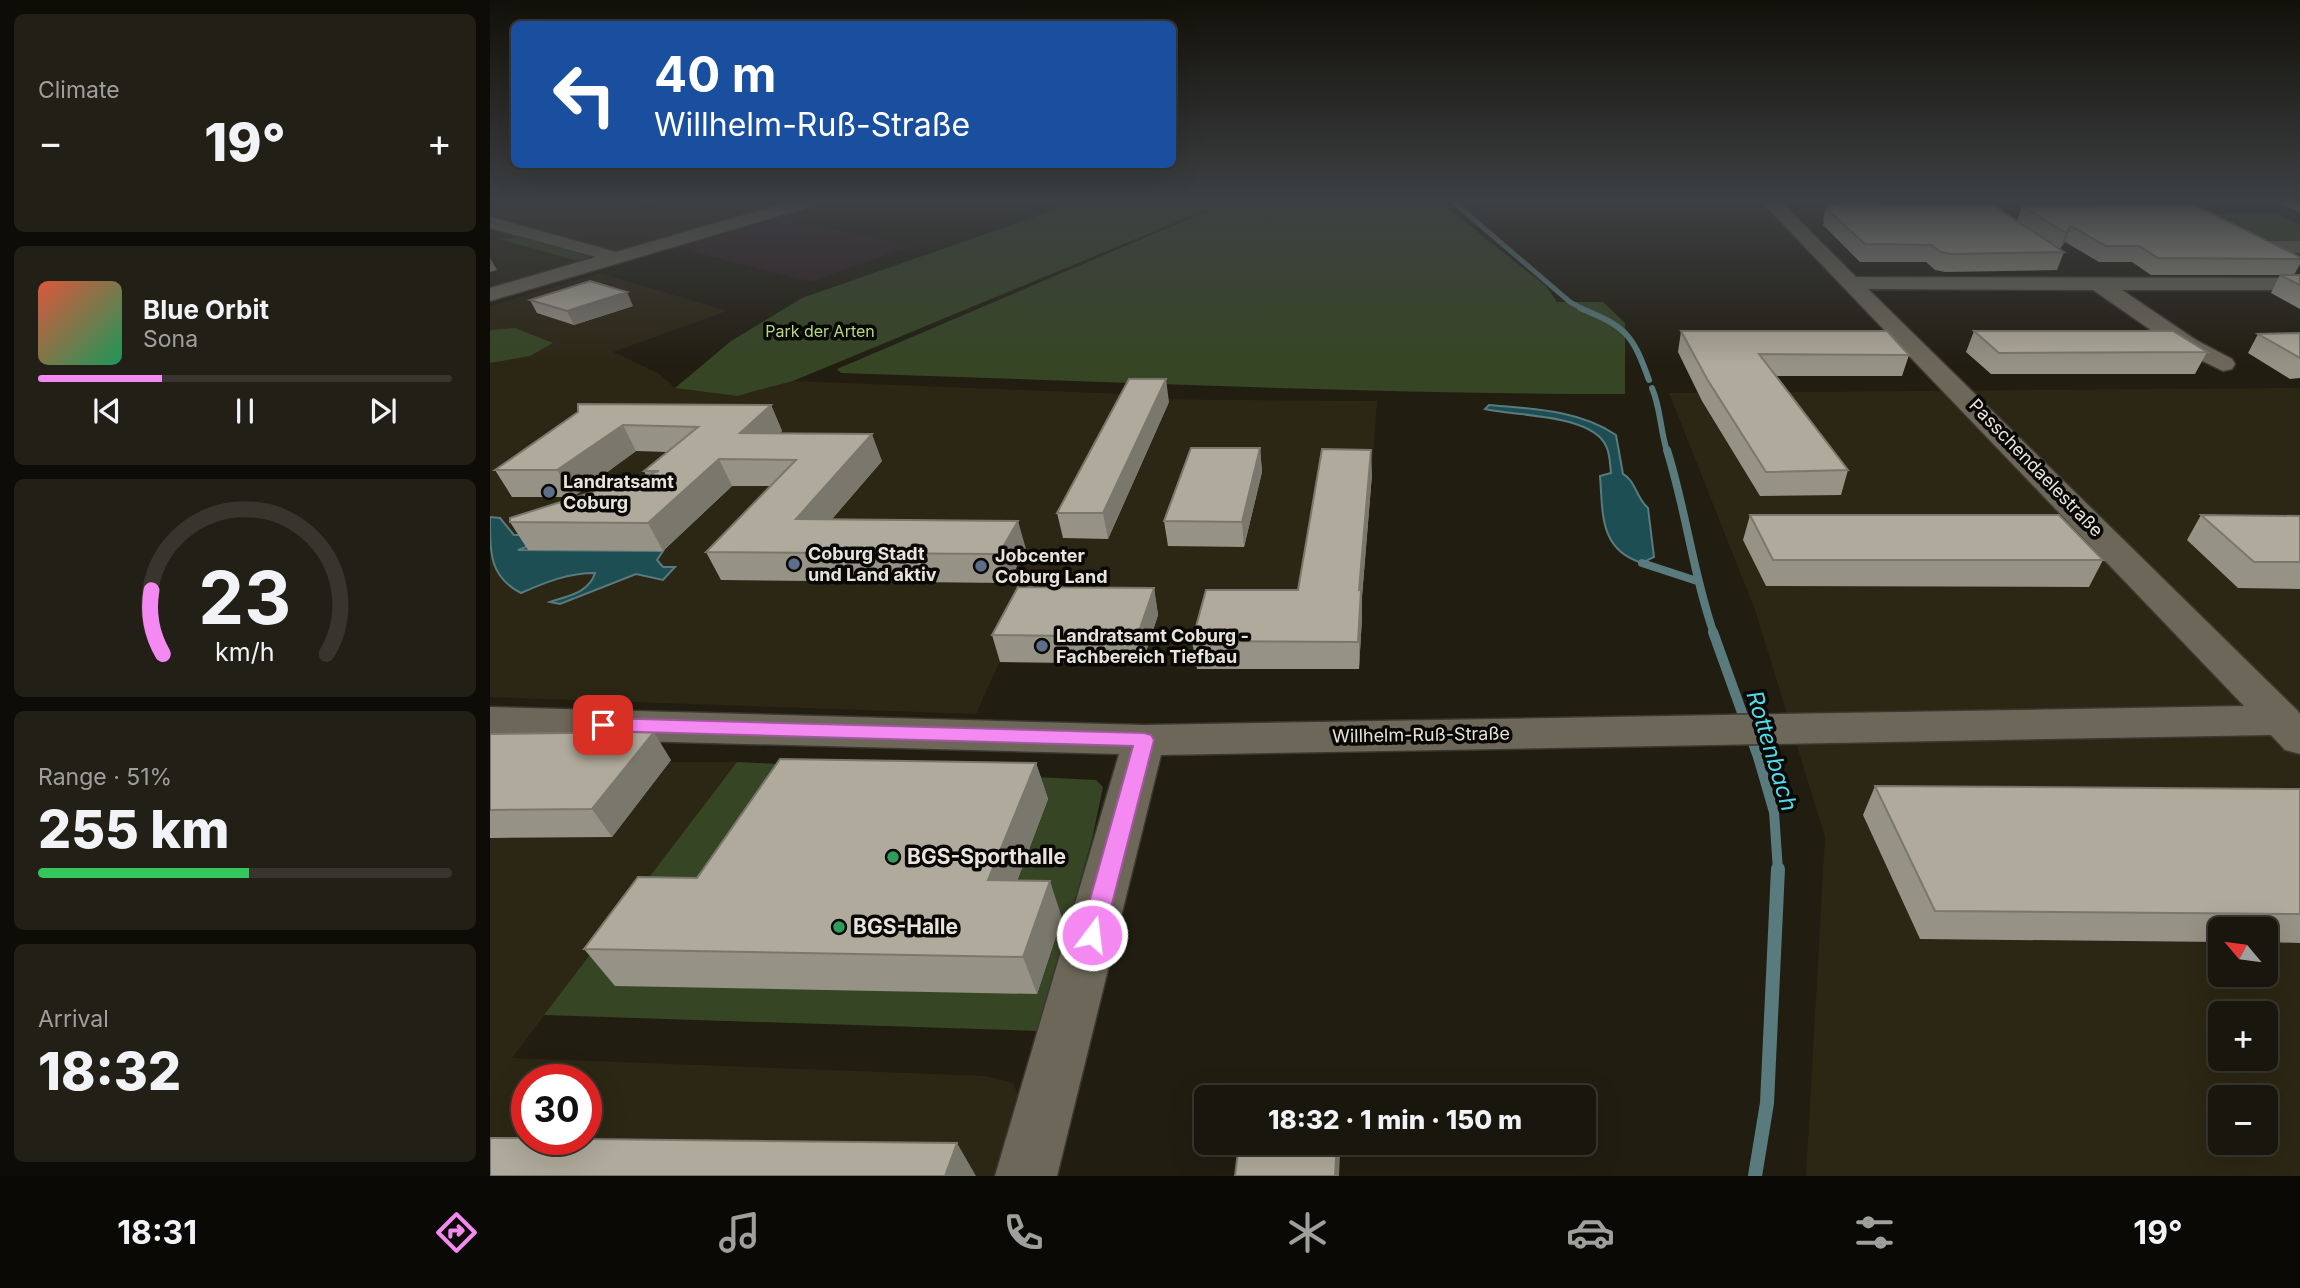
<!DOCTYPE html>
<meta charset="utf-8">
<style>
:root{--surface:#19160d;--page:#221f16;--text:#f1f3f6;--muted:#9f9f9d;--line:#37352e;--accent:#f489f1}
body{margin:0;font-family:Inter,sans-serif;background:var(--page);color:var(--text);height:100vh;display:flex;flex-direction:column;font-size:26px;white-space:nowrap}
*{box-sizing:border-box;margin:0}
p{font-size:23px;color:var(--muted)}
.icon{flex:none;width:38px;height:38px;fill:none;stroke:currentColor;stroke-width:2;stroke-linecap:round;stroke-linejoin:round}
.map{position:relative;flex:1;overflow:hidden}
.panel{display:flex;flex-direction:column;gap:14px;padding:14px;background:#0e0c07;width:490px}
.panel>*{flex:none}
.hud{position:absolute;left:21px;top:21px;width:665px;height:147px;border-radius:10px;box-shadow:0 7px 28px #0002,0 0 0 2px var(--line);background:#1a4fa0;color:#fff;overflow:hidden}
.needle{width:46px;rotate:299deg}
.fabs{position:absolute;left:1718px;top:917px;display:grid;gap:14px}
.fabs a{display:grid;place-items:center;width:70px;height:70px;border-radius:10px;background:var(--surface);box-shadow:0 7px 28px #0002,0 0 0 2px var(--line);font-size:35px}
.speed{position:absolute;left:21px;top:1064px;display:flex;gap:14px;font-size:35px;font-weight:700;text-align:center}
.speed>*{display:grid;place-content:center;width:91px;height:91px;border-radius:50%;background:var(--surface);box-shadow:0 7px 28px #0002,0 0 0 2px var(--line);line-height:1}
.speed .limit{border:10px solid #d22;background:#fff;color:#111}
.pin{position:absolute;display:grid;place-items:center;width:60px;height:60px;color:#fff;margin:-30px;border-radius:14px;box-shadow:0 4px 10px #0006}
.me{position:absolute;width:77px;margin:-38px;rotate:15deg;stroke-linejoin:round;filter:drop-shadow(0 0 5px #0008)}
.turn{display:flex;align-items:center;gap:24px;height:147px;padding:0 28px;font-size:32px}
.turn .icon{width:91px;height:91px;stroke-width:2.5}
.turn b{display:block;font-size:49px;line-height:60px}
.big{font-size:52px;font-weight:800;line-height:1.1}
.panel .widget{flex:1;display:flex;flex-direction:column;justify-content:center;gap:10px;min-width:0;padding:0 24px;border-radius:10px;background:var(--page)}
.panel .dial{align-items:center;gap:0}
.dial svg{height:182px;overflow:visible;fill:none;stroke:var(--line);stroke-width:7;stroke-linecap:round;text-anchor:middle}
.dial text{fill:var(--text);stroke:none}
.song{display:flex;align-items:center;gap:21px}
.cover{width:84px;height:84px;border-radius:10px;background:linear-gradient(135deg,hsl(10 70% 55%),hsl(150 70% 35%))}
.played{height:7px;border-radius:4px;background:linear-gradient(90deg,var(--accent) 30%,var(--line) 30%)}
.keys{display:flex;justify-content:space-around;direction:ltr}
.heat{display:flex;justify-content:space-between;align-items:center;font-size:38px;direction:ltr}
.charge{height:10px;border-radius:5px;background:linear-gradient(90deg,#34c759 51%,var(--line) 0)}
.trip{position:absolute;left:704px;top:1085px;width:402px;height:70px;border-radius:10px;background:var(--surface);box-shadow:0 7px 28px #0002,0 0 0 2px var(--line);font-weight:800;line-height:70px;text-align:center}
.dock{display:flex;height:112px;justify-content:space-around;align-items:center;background:#0a0905;color:var(--muted)}
.dock .icon{width:49px;height:49px}
.dock .on{color:var(--accent)}
.dock b{font-size:32px;color:var(--text)}
main{display:flex;flex:1;min-height:0}
.map>svg:first-child{display:block}
</style>
<main>
<section class="panel">
<div class="widget"><p>Climate</p>
<div class="heat"><a>−</a><b class="big">19°</b><a>+</a></div>
</div>
<div class="widget">
<div class="song"><i class="cover"></i><div><b>Blue Orbit</b><p>Sona</p></div></div>
<div class="played"></div>
<div class="keys"><svg class="icon" aria-label="previous" viewBox="0 0 24 24"><path d="M18 5L8 12l10 7zM5 5v14"/></svg><svg class="icon" aria-label="pause" viewBox="0 0 24 24"><path d="M8 5v14M16 5v14"/></svg><svg class="icon" aria-label="next" viewBox="0 0 24 24"><path d="M6 5l10 7-10 7zM19 5v14"/></svg></div>
</div>
<div class="widget dial"><svg viewBox="0 0 100 80">
<path d="M14 69A42 42 0 1 1 86 69"/>
<path d="M14 69A42 42 0 0 1 9 41" stroke="#f489f1"/>
<text x="50" y="56" font-size="32" font-weight="700">23</text>
<text x="50" y="72" font-size="11">km/h</text>
</svg></div>
<div class="widget"><p>Range · 51%</p><b class="big">255 km</b><div class="charge"></div></div>
<div class="widget"><p>Arrival</p><b class="big">18:32</b></div>
</section>
<div class="map">
<svg width="1810" height="1176" viewBox="0 0 1810 1176">
<rect width="100%" height="100%" fill="#211d11"/>
<path fill="#2c2614" fill-rule="evenodd" d="M0,200H299L0,287Z
M110,273L237,311L123,352L168,373L185,388L247,396L303,381L636,394L640,399L887,401L868,667L509,663L486,714L0,697V306Z
M1810,388V1176H1316L1335,837L1265,610L1179,393ZM1731,929H1776V975H1731ZM1731,1013H1776V1059H1731ZM1731,1097H1776V1143H1731Z
M0,762H247L22,1058L497,1076L523,1083L533,1107L512,1176H0ZM37,1080H96V1139H37Z"/>
<path fill="#311f24" d="M290,218L309,222L420,246L321,282L189,248Z"/>
<path fill="#364624" d="M593,200H740L303,381L247,396L185,388L241,341L312,298Z
M743,200H947L1056,286L1067,302H1113L1135,323V394C873,394 612,381 351,373L347,369Z
M1721,214H1787L1810,225V244H1781Z
M31,237L104,256L88,261L9,239Z
M25,328L63,343L40,356L0,363V330Z
M247,762L606,780L613,787L602,839L548,1031L54,1015Z"/>
<path fill="#1d4e54" stroke="#597b7d" stroke-width="2" d="M999,405C1043,409 1089,410 1126,435L1133,474C1146,481 1146,498 1158,508L1164,557L1152,563C1109,550 1113,513 1110,476L1121,473C1120,465 1120,453 1116,446C1102,414 1024,416 995,409Z
M0,517L10,518L24,535H70L28,550L173,551L167,560L173,567H185L173,580L146,574L70,604L60,602C77,596 99,593 105,573C78,573 56,582 31,593C0,577 0,555 0,517Z"/>
<g fill="none" stroke-linecap="round" stroke-linejoin="round">
<path stroke="#597b7d" stroke-width="5" d="M961,200L1080,302L1095,310"/>
<path stroke="#597b7d" stroke-width="6" d="M1090,308C1136,327 1142,333 1159,380
M1162,388C1171,409 1170,430 1177,451"/>
<path stroke="#597b7d" stroke-width="8" d="M1177,450C1196,510 1203,574 1224,634
M1152,563L1207,581"/>
<path stroke="#597b7d" stroke-width="10" d="M1223,632L1268,757L1284,812L1288,871"/>
<path stroke="#597b7d" stroke-width="14" d="M1265,1176L1277,1103L1288,869"/>
<defs>
<path id="street" d="M305,200H332L329,204L0,301V288L106,257L0,228V217L126,252Z
M1270,200H1289L1366,277L1810,278V290H1632L1706,340L1742,359L1745,364L1742,369L1733,371L1690,350L1603,290L1378,289L1807,710L1810,714V754L1795,750L1781,735L671,755L567,1176H505L629,754L0,737V707L654,725L1754,706Z
M1780,241H1810V253L1773,251L1770,247Z"/>
</defs>
<use href="#street" stroke="#3b3831" stroke-width="3"/>
<use href="#street" fill="#6c6759" fill-rule="evenodd"/>
</g>
<path fill="#969285" d="M142,200H171L158,204Z
M1329,200H1386L1392,205L1527,221L1532,206L1810,257V264L1804,275H1810V309L1781,293L1790,275H1661L1642,262H1609L1575,242L1570,249L1545,233L1574,252L1567,270L1455,272L1445,270L1436,262H1370L1333,225L1334,222L1333,220L1336,207Z
M1780,200H1810V212Z
M40,300L143,306L84,325L47,313Z
M1191,331L1419,355L1412,376H1286L1358,470L1351,495L1270,496L1212,401L1188,352Z
M1484,331L1717,352L1705,374H1501L1476,352Z
M1810,333V378L1800,379L1758,353L1768,334Z
M679,402L618,539L573,538L567,513Z
M281,405L292,431L288,434L392,461L342,519L536,549L518,583L231,580L216,552L280,486H242L173,551L38,550L20,522L135,486L156,475L154,471L177,452L146,451L83,497H22L5,470L88,412Z
M770,448L772,472L754,547L678,546L674,521Z
M882,474L872,596V617L869,669H707L702,641L808,590Z
M1260,515L1613,560L1599,587L1276,586L1253,540Z
M1711,515L1810,516V589L1748,588L1697,540Z
M664,588L668,615L652,664L510,662L502,635Z
M0,734L181,760L122,837L0,838Z
M546,763L558,799L527,881L572,918L547,994L125,986L94,949L207,878Z
M1385,786L1810,789V943L1776,942V929H1731V942L1430,939L1373,815Z"/>
<path fill="#7a776c" d="M156,200H171L158,204Z
M1581,226L1575,242L1570,249L1576,233Z
M0,258L7,270L0,272Z
M137,292L143,306L84,325L77,311Z
M676,379L679,402L618,539L613,513Z
M281,405L292,431L262,459L250,433Z
M133,425L146,451L83,497L67,470Z
M382,434L392,461L318,547L306,519Z
M770,448L772,472L754,547L752,522Z
M881,450L882,474L872,596V617L869,669V590Z
M229,459L242,486L173,551L158,523Z
M528,521L536,549L518,583L509,554Z
M664,588L668,615L652,664L647,637Z
M164,732L181,760L122,837L102,809Z
M546,763L558,799L513,918L498,880Z
M560,881L572,918L547,994L533,957Z
M467,1143L486,1176H455Z
M847,1143H849L850,1155L849,1176H845Z"/>
<path fill="#afaa9b" stroke="#7a776c" stroke-width="2" d="M1349,200H1386L1392,205H1503L1574,252L1460,254L1451,252L1441,245L1375,244L1337,209H1341L1337,204H1353Z
M1704,205L1810,257V259L1668,258L1649,246H1616L1581,226L1576,233L1532,206Z
M1790,275H1810V285Z
M100,281L137,292L77,311L40,300Z
M1191,331H1397L1419,355L1269,354L1358,470L1276,472L1217,379Z
M1484,331H1683L1717,352L1509,353Z
M1810,333V358L1768,334Z
M639,379H676L613,513H567Z
M88,404L281,405L250,433L382,434L306,519L528,521L509,554L216,552L306,460L229,459L158,523L20,522V518L118,487L135,486L144,479L169,471H154L208,427L133,425L67,470H5L88,412Z
M701,448H770L752,522L674,521Z
M832,449L881,450L869,590H871L868,642L702,641L716,590H808Z
M1260,515H1569L1613,560H1283Z
M1711,515L1810,516V562H1764Z
M528,587L664,588L647,637L502,635Z
M164,732L102,809L0,810V734Z
M290,759L546,763L498,880L560,881L533,957L94,949L148,877L207,878Z
M1385,786L1810,789V914L1445,911Z
M0,1138H37V1139H96L467,1143L455,1176H0Z
M749,1143H847L845,1176H745Z"/>
<linearGradient id="sky" x2="0" y2="1"><stop stop-color="#121009"/><stop offset="0.55" stop-color="#3d4043"/><stop offset="1" stop-color="#3d4043" stop-opacity="0"/></linearGradient>
<rect width="1810" height="365" fill="url(#sky)"/>
<path fill="#f489f1" stroke="#9f599d" stroke-width="2" d="M113,718L654,733L661,735L664,740L614,935L610,942L602,945L594,942L590,935L643,746L113,731L107,729L104,725L107,720Z"/>
<g fill="#5c6f8a" stroke="#090804" stroke-width="2.5">
<circle cx="59" cy="492" r="7"/>
<circle cx="304" cy="564" r="7"/>
<circle cx="491" cy="566" r="7"/>
<circle cx="552" cy="646" r="7"/>
</g>
<g fill="#2e9e5b" stroke="#090804" stroke-width="2.5">
<circle cx="403" cy="857" r="7"/>
<circle cx="349" cy="927" r="7"/>
</g>
<g text-anchor="middle" stroke-width="7" stroke-linejoin="round" paint-order="stroke">
<g font-size="16" fill="#b2da86" stroke="#090804">
<text x="330" y="337">Park der Arten</text>
</g>
<g font-size="18" fill="#e6e4dc" stroke="#090804">
<text transform="translate(1546 468) rotate(46)" y="6">Passchendaelestraße</text>
<text transform="translate(931 735) rotate(-1)" y="6">Willhelm-Ruß-Straße</text>
</g>
<g font-size="18" font-weight="bold" fill="#e6e4dc" stroke="#090804" text-anchor="start">
<text x="73" y="488">Landratsamt<tspan x="73" dy="21">Coburg</tspan></text>
<text x="318" y="560">Coburg Stadt<tspan x="318" dy="21">und Land aktiv</tspan></text>
<text x="505" y="562">Jobcenter<tspan x="505" dy="21">Coburg Land</tspan></text>
<text x="566" y="642">Landratsamt Coburg -<tspan x="566" dy="21">Fachbereich Tiefbau</tspan></text>
</g>
<g font-size="21" font-weight="bold" fill="#e6e4dc" stroke="#090804" text-anchor="start">
<text x="417" y="864">BGS-Sporthalle</text>
<text x="363" y="934">BGS-Halle</text>
</g>
<g font-size="23" font-style="italic" fill="#4fd9ea" stroke="#090804">
<text transform="translate(1282 751) rotate(73)" y="8">Rottenbach</text>
</g>
</g>
</svg>
<div class="fabs">
<a><svg class="needle" viewBox="-14 -14 28 28"><path d="M0-13l5 13h-10z" fill="#e53935"/><path d="M0 13l5-13h-10z" fill="#9f9f9d"/></svg></a>
<a>+</a>
<a>−</a>
</div>
<div class="speed"><div class="limit">30</div></div>
<div class="pin" style="left:113px;top:725px;background:#d93025"><svg class="icon" aria-label="arrive" viewBox="0 0 24 24"><path d="M6 21V4h12l-3 4 3 4H6"/></svg></div>
<svg class="me" style="left:602px;top:935px" viewBox="-20 -20 40 40"><circle r="17" fill="#f489f1" stroke="#fff" stroke-width="3"/><path d="M0-11L8 9 0 5-8 9z" fill="#fff"/></svg>
<div class="trip">18:32 · 1 min · 150 m</div>
<div class="hud">
<div class="turn"><svg class="icon" aria-label="left" viewBox="0 0 24 24"><path d="M17 20v-9H6M10 6l-5 5 5 5"/></svg><div><b>40 m</b>Willhelm-Ruß-Straße</div></div>
</div>
</div>
</main>
<nav class="dock">
<b>18:31</b>
<svg class="icon on" aria-label="directions" viewBox="0 0 24 24"><path d="M12 3l9 9-9 9-9-9zM9 14v-3h6M13 9l2 2-2 2"/></svg>
<svg class="icon" aria-label="music" viewBox="0 0 24 24"><path d="M9 18V5l10-2v13"/><circle cx="6" cy="18" r="3"/><circle cx="16" cy="16" r="3"/></svg>
<svg class="icon" aria-label="phone" viewBox="0 0 24 24"><path d="M5 4h4l2 5-3 2q2 4 5 5l2-3 5 2v4C11 20 4 13 5 4z"/></svg>
<svg class="icon" aria-label="climate" viewBox="0 0 24 24"><path d="M12 3v18M4 7l16 10M4 17L20 7"/></svg>
<svg class="icon" aria-label="car" viewBox="0 0 24 24"><path d="M5 17H2v-5l4-1 3-4h7l3 4 3 1v5h-3M9 17h6M6 11h13"/><circle cx="7" cy="17" r="2"/><circle cx="17" cy="17" r="2"/></svg>
<svg class="icon" aria-label="filters" viewBox="0 0 24 24"><path d="M4 7h16M4 17h16"/><circle cx="9" cy="7" r="2"/><circle cx="15" cy="17" r="2"/></svg>
<b>19°</b>
</nav>
